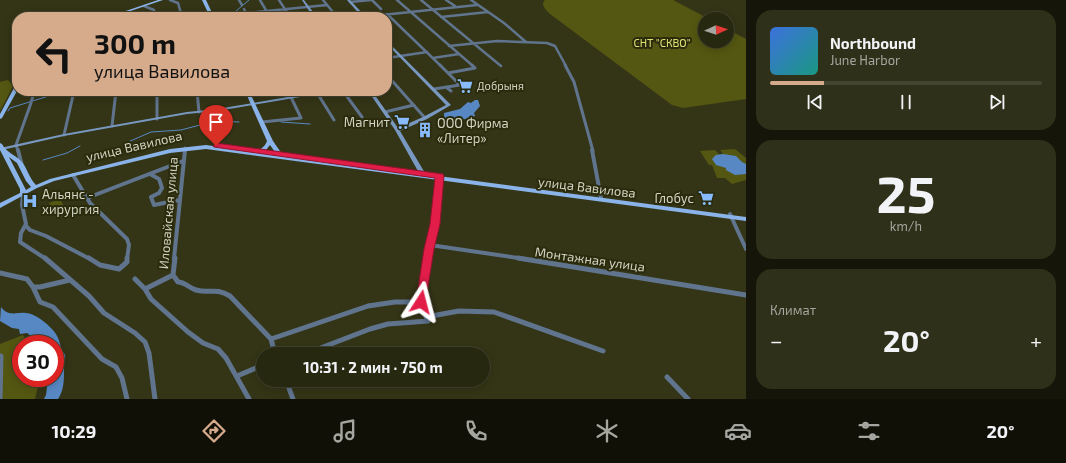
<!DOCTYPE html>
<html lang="ru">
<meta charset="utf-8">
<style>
:root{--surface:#272810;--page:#2f3019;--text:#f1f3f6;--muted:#a4a69f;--line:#434430;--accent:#d6ab8b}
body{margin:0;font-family:"Exo 2",sans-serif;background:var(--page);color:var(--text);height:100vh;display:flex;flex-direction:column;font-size:15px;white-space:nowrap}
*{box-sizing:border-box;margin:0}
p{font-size:13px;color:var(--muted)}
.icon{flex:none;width:22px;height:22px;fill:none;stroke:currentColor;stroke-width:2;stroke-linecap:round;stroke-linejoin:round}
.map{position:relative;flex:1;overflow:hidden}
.drawer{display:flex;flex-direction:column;gap:10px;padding:10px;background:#151609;width:320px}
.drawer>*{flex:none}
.banner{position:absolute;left:12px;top:12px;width:380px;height:84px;border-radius:16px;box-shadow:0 2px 10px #0003,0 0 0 1px var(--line);background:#d6ab8b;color:#111;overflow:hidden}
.needle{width:26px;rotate:87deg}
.buttons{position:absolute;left:698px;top:12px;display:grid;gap:8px}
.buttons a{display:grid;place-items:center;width:36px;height:36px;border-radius:50%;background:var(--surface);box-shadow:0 2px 10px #0003,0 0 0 1px var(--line);font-size:20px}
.speed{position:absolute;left:12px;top:335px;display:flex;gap:8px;font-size:20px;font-weight:700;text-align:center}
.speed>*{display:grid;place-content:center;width:52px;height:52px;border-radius:50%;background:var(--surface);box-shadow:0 2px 10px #0003,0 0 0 1px var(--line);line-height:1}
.speed .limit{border:6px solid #d22;background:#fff;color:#111}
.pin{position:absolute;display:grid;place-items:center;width:34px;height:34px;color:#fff;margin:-41px -17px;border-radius:50% 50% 50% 0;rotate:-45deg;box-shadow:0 0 4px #0007}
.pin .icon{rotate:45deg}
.me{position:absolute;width:44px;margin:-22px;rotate:9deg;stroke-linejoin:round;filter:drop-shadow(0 0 3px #0008)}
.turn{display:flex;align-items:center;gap:14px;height:84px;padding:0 16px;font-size:18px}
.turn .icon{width:52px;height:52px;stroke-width:2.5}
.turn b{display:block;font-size:28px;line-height:34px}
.big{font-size:30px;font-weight:700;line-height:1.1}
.drawer .widget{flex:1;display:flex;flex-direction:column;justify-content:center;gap:6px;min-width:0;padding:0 14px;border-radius:16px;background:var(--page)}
.drawer .dial{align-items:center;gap:0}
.dial b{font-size:52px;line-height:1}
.song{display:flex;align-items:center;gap:12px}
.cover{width:48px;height:48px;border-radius:6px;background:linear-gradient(135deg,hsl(220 70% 55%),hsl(170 70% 35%))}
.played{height:4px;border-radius:2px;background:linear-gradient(90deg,var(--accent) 20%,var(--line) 20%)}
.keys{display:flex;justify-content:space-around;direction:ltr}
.heat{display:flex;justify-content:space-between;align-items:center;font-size:22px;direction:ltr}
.trip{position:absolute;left:256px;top:347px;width:234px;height:40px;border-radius:20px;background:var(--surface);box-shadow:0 2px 10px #0003,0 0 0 1px var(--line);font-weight:700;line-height:40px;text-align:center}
.tab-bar{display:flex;height:64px;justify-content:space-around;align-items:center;background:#101006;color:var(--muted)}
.tab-bar .icon{width:28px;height:28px}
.tab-bar .current{color:var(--accent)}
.tab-bar b{font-size:18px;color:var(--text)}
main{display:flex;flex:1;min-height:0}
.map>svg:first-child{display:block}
</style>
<main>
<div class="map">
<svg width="746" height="399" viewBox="0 0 746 399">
<rect width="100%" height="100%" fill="#343516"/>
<path fill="#545711" d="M545,0H673L709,19H705V41H727V29L746,39V99L683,108L672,105L550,14C546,10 540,5 545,0Z
M8,80L13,86L0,111V82Z
M735,149L746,158V180L732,184L725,178H717L712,165H709L700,151L715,150L719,154H723L720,150Z
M60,199L68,214L57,218L49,203Z
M23,335L29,344H21V378H40L35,399H0V344Z"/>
<path fill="#5888c4" d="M475,100H478L480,106L474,113L475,116L470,119C460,117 453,127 444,118V113L460,109L468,102L471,103Z
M723,154L736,156L742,162L746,164V174L735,175L726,170V168L716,165L712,159L716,155Z
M1,307C8,317 17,312 26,313C36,313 55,329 58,338C60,342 60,346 62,350C63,352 64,353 65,355C66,357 64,361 64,364C64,375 65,389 58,399H44L46,395L48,378H55V344H42L27,333L20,334L19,329L12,328L0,321Z"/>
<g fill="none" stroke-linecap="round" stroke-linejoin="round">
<path stroke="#5888c4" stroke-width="1" d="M229,17L249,0
M8,111L10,108L65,91
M281,122L310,124
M128,142L151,132L181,130L215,121L239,122
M43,160L67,153L80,146"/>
<path stroke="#60748e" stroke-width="2.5" d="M170,0L178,3L182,17
M239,0L242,5
M260,0L270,17
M279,0L290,17
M323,0L337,17
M372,0L381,9
M397,0L473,66
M421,0L501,66
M446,0L455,6
M471,0L504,23L526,42
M350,2L371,0
M144,6L154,10L155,17
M244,9L248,17
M246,13L327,5
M387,14L441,66
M363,17L477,5
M441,17L488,12
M449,46L497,41L547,43L555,46L566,66
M387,58L427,52
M433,58L459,54"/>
<path stroke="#60748e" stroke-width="3" d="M440,65L460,85
M472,65L475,68
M565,65L574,82L593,151
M448,73L475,68
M387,75L425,118
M446,87L451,91
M434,89L460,85
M157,91V119
M197,91L199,112
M316,91L334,120
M343,91L362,117
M31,102L35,91
M385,112L414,105
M262,122L301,118L288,91
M112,126L116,91
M64,135L74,91
M18,151L16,145L31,103
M185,151V148"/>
<path stroke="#60748e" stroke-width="4" d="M18,150L22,166
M592,150L601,198
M150,174L159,179L162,188L159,193L151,197L154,205L179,200
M73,175L90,203L127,239L129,245L127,259
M23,193L22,205L26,224L21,233L20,242L46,259
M87,198L183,161
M730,214L746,249
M26,226L30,230L46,236L90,259
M430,245L525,259
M174,259L185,150
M427,259L436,219L440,176"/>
<path stroke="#60748e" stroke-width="5" d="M45,258L89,296L104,313L135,333L145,342L149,353L155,399
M89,258L100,265L119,269L127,262V258
M175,258L173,275L178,282C185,282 189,288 196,290C210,294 215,287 230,296L271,339L368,306L395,302H421
M518,258L746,295
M0,273L27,279L33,287H40L70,280
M135,279L145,289L151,299L188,332L203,343L218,349L226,358L249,399
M33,287L40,302L53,307L102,359L116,367L122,378L127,399
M145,289L173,275
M426,317L459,311L494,312L603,351
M271,339L275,354
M305,354L370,329L388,324L428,321C420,300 423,280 427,258
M237,376L263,365
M667,377L688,399
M286,380L293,399
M0,399L1,356"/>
<path fill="#7898c1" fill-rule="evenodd" d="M302,0H304L317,17H313Z
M347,0H350L366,17H362Z
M387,41L451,105L427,119L400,131L425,173L424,174H420L419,173L395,130L368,91H372L398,128L423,117L446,105L387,44Z
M323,91H332L330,92L217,111L187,114L64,136L2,150H0V148L64,134L187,112L217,109Z"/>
<path fill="#8ab4e9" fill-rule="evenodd" d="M158,0H163L113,17H108Z
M202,0H206L214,17H210Z
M15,86H17V91L2,118L0,119V114Z
M245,91H249L273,141L282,154L280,155L746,217V221L206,149L170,153L54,181L37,188L0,208V203L20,193V189L0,150V143L2,144C6,152 14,154 21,161C27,167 29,178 36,185L50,179L170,149L206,145L254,152C260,150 265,147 267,141ZM270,145L277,155L261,153L266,150ZM9,157L17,163L26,181L31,187L26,190Z"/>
</g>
<path fill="#e11d48" stroke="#92132f" d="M216,143L443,174L444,176L440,224L434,249L425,305L421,306L417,305L416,302L424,249L430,224L435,178L214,147L213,146Z"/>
<defs>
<symbol id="supermarket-bare" viewBox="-9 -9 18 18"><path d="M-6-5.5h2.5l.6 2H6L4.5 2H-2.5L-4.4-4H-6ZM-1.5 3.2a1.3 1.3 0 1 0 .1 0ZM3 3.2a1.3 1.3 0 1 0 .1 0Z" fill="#87bbfb" stroke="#2a2b0c" stroke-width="2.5" paint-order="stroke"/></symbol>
<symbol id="building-bare" viewBox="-9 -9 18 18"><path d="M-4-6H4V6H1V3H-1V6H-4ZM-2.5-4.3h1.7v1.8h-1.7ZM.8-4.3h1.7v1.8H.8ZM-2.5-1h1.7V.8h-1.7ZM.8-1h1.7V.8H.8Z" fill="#87bbfb" stroke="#2a2b0c" stroke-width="2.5" paint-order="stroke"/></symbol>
<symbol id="hospital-bare" viewBox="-9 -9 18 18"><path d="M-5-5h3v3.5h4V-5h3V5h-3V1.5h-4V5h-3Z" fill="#87bbfb" stroke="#2a2b0c" stroke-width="2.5" paint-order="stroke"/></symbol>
</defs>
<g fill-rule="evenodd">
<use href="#supermarket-bare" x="454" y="75" width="22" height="22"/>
<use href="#supermarket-bare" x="391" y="111" width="22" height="22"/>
<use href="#building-bare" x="414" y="119" width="22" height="22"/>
<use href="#supermarket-bare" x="695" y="187" width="22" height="22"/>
<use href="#hospital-bare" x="19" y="190" width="22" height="22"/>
</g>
<g text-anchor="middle" stroke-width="4" stroke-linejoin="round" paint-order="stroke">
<g font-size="11" fill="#dde273" stroke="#2a2b0c">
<text x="662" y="47">СНТ "СКВО"</text>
</g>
<g font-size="11" fill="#d2d4c2" stroke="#2a2b0c" text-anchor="start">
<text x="477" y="90">Добрыня</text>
</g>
<g font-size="13" fill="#d2d4c2" stroke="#2a2b0c" text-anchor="end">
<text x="390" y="127">Магнит</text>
<text x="437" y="128" text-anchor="start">ООО Фирма<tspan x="437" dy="15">«Литер»</tspan></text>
<text x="42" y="199" text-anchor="start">Альянс -<tspan x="42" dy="15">хирургия</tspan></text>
<text x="694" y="203">Глобус</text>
</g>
<g font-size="13" fill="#d2d4c2" stroke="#2a2b0c">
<text transform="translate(134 146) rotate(-13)" y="5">улица Вавилова</text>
<text transform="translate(587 187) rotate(7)" y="5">улица Вавилова</text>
<text transform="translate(168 213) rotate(-85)" y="5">Иловайская улица</text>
<text transform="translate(590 259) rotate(8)" y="5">Монтажная улица</text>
</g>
</g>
</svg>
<div class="buttons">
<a><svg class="needle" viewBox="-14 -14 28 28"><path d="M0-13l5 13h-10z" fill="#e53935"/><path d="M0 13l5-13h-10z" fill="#a4a69f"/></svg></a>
</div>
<div class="speed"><div class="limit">30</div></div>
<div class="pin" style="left:216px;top:146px;background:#d93025"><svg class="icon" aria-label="arrive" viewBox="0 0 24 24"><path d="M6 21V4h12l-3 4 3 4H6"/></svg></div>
<svg class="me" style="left:421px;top:302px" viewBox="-20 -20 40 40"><path d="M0-17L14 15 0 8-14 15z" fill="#e11d48" stroke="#fff" stroke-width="4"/></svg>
<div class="trip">10:31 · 2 мин · 750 m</div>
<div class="banner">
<div class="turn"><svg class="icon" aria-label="left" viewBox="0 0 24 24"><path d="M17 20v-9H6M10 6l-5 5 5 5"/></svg><div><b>300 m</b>улица Вавилова</div></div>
</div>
</div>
<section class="drawer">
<div class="widget">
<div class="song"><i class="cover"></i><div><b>Northbound</b><p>June Harbor</p></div></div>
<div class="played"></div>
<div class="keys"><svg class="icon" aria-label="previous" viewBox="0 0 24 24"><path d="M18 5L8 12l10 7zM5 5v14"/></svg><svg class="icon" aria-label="pause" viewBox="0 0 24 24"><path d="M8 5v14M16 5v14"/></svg><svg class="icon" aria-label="next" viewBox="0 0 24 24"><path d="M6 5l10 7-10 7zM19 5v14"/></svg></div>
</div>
<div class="widget dial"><b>25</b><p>km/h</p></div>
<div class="widget"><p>Климат</p>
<div class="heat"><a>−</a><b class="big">20°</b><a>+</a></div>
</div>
</section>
</main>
<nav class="tab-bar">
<b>10:29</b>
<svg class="icon current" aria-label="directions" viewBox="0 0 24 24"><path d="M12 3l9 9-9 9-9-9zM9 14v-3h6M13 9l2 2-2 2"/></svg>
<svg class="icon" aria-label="music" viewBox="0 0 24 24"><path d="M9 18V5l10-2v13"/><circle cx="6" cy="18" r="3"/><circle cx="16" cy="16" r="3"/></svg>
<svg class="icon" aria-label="phone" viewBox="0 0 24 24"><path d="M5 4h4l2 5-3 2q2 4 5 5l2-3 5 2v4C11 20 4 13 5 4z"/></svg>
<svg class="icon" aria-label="climate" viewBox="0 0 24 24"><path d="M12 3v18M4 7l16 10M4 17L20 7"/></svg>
<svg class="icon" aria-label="car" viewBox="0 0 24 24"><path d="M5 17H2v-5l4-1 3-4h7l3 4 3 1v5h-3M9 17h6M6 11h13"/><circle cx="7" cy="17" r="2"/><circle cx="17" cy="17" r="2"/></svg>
<svg class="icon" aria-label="filters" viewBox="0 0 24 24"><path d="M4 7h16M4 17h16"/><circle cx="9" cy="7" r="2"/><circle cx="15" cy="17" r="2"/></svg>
<b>20°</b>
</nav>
